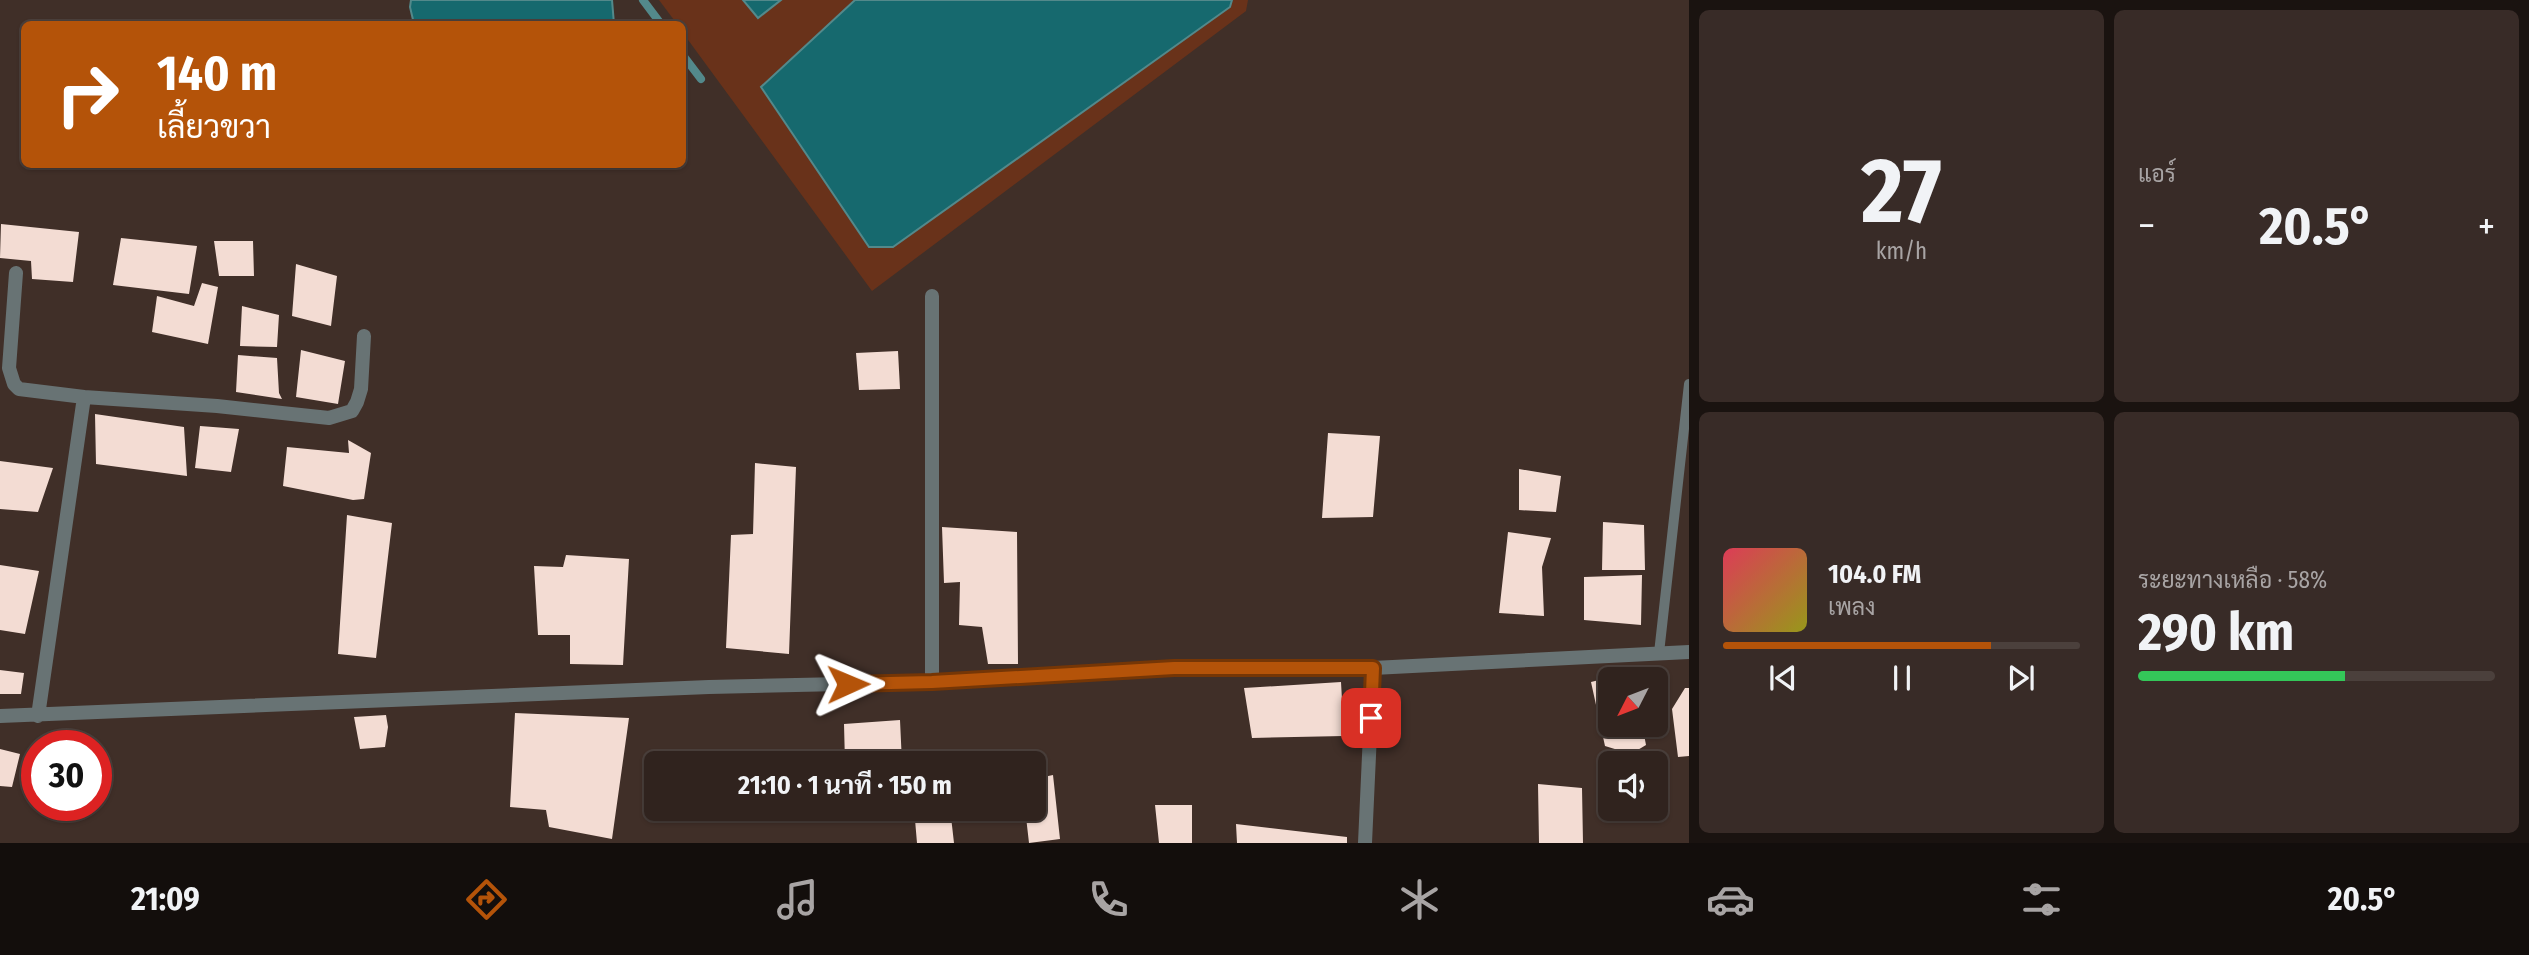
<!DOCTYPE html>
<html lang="th">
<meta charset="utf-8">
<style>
:root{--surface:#30231e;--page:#382b27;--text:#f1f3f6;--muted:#a8a4a4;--line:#4b403c;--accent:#b45309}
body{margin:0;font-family:"Fira Sans Condensed",Sarabun,sans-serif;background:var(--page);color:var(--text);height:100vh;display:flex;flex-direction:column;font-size:26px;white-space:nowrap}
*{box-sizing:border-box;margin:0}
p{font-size:23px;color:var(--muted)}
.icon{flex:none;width:38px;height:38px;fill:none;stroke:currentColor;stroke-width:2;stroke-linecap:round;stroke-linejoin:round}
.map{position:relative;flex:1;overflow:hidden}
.side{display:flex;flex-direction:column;gap:10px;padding:10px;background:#1a1310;width:840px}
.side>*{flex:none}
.top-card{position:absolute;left:21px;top:21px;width:665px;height:147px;border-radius:10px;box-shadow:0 2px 5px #0004,0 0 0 2px var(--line);background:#b45309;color:#fff;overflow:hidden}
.needle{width:46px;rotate:228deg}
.tools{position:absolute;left:1598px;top:667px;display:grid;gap:14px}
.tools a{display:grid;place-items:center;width:70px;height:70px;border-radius:10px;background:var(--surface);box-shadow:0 2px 5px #0004,0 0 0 2px var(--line);font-size:35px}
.speed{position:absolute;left:21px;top:730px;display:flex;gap:14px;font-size:35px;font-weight:700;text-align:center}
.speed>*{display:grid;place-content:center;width:91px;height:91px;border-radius:50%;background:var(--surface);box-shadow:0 2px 5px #0004,0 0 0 2px var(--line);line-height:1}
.speed .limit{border:10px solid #d22;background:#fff;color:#111}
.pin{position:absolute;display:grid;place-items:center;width:60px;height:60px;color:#fff;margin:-30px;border-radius:14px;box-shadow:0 4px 10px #0006}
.me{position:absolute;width:77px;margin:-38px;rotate:89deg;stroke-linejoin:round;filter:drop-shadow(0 0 5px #0008)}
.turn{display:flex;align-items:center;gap:24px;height:147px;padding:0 21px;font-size:32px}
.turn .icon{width:91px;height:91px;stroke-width:2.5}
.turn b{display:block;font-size:49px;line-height:60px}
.big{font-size:52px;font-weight:700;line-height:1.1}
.side .widget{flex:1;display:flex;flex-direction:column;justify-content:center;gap:10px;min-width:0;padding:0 24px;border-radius:10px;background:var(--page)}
.side .dial{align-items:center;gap:0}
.dial b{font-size:91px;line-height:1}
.song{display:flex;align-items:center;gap:21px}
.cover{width:84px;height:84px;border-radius:10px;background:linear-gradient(135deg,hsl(350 70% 55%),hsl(60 70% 35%))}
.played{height:7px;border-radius:4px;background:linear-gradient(90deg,var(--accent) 75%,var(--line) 75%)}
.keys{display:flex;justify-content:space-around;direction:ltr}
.heat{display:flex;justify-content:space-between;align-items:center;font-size:38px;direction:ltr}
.charge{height:10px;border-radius:5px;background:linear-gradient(90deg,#34c759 58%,var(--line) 0)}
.side .tiles{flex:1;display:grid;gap:10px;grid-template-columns:repeat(2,1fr)}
.trip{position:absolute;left:644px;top:751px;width:402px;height:70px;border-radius:10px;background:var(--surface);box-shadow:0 2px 5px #0004,0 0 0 2px var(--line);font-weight:700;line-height:70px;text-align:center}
.tab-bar{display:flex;height:112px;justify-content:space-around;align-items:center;background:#130e0c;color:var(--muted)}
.tab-bar .icon{width:49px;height:49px}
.tab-bar .selected{color:var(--accent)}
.tab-bar b{font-size:32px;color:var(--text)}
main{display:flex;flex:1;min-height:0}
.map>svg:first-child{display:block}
</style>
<main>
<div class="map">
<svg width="1689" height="843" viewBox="0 0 1689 843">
<rect width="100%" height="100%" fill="#402f28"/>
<path fill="#69321a" d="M659,0H743L758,18L781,0H855L761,87L869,247H893L1230,7L1232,0H1248L1246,11L872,291L683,33L682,24H677Z"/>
<path fill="#16696e" stroke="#53898b" stroke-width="2" d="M411,0H612L614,24H414L410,7Z
M743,0H781L758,18Z
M855,0H1232L1230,7L893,247H869L761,87Z"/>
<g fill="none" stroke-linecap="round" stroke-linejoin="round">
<path stroke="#53898b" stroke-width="8" d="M643,0L661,24
M682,54L701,79"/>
</g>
<path fill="#f3dcd3" d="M1,224L79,232L73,282L32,279L31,261L0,258Z
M121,238L197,246L189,294L113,285Z
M214,241H253L254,276H219Z
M296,264L337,276L331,326L292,316Z
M202,283L218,287L208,344L152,332L157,296L194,306Z
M242,306L279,315L277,347L240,346Z
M301,350L345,361L338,404L296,397Z
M898,351L900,389L859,390L856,353Z
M238,355L277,358L279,393L282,399L236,392Z
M95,414L184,427L187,476L96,464Z
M200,426L239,429L231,472L195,468Z
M1328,433L1380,436L1373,517L1322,518Z
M348,440L371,453L364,499L353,500L283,486L287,447L349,453Z
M0,461L53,468L38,512L0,509Z
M755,463L796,467L789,654L726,648L731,535L753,534Z
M1519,469L1561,476L1556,512L1519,510Z
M347,515L392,523L376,658L338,654Z
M1603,522L1644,525L1645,570H1602Z
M942,527L1017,532L1018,664H988L982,627L959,625L960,582L944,583Z
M1508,532L1551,538L1542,567L1544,616L1499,613Z
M566,555L629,559L623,665L570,664V635H538L534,566L563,567Z
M0,565L39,571L25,634L0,630Z
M1642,575L1641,625L1584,620V577Z
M1647,668L1650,679H1610V724H1642L1646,745L1631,754L1605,746L1591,682Z
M0,670L24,673L21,694H0Z
M1341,682L1344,736L1252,738L1244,688Z
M1685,688H1689V756L1678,757L1672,709Z
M515,713L629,718L612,839L549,827L546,810L510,807Z
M386,715L388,727L385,747L360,749L354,717Z
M900,720L902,763H845L844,724Z
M0,749L20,754L12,787L0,786Z
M1053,775L1060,839L1029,843L1025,808H1034V779Z
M1538,784L1582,788L1583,843H1539Z
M1155,805H1192V843H1159Z
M914,808H950L954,843H917Z
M1236,824L1347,837V843H1237Z"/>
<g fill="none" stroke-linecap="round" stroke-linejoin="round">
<path stroke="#687374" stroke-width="10" d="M1659,653L1689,384"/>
<path stroke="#687374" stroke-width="14" d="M16,273L9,368L14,384L19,389L84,397L217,406L329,418L352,411L357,402L361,389L364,336
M932,296V682
M0,716L709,687L932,682L1174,668H1373L1689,652
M38,716L84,397
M1365,843L1373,668"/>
</g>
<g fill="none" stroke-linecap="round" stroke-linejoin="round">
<defs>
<path id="route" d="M848,684L932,682L1174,668H1373L1371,718"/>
</defs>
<use href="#route" stroke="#753606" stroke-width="18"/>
<use href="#route" stroke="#b45309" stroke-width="12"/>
</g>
</svg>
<div class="tools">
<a><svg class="needle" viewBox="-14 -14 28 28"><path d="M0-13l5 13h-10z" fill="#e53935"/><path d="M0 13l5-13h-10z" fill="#a8a4a4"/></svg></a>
<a><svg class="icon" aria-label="sound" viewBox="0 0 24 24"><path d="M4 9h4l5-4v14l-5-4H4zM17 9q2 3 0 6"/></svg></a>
</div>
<div class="speed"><div class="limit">30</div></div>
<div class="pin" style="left:1371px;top:718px;background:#d93025"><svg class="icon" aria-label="arrive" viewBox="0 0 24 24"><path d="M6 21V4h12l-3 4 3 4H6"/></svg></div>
<svg class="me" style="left:848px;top:684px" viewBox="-20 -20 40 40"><path d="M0-17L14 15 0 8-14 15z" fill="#b45309" stroke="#fff" stroke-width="4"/></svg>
<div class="trip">21:10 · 1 นาที · 150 m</div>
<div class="top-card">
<div class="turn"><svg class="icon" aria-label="right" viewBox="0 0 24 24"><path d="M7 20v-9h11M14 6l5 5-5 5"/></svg><div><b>140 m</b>เลี้ยวขวา</div></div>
</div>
</div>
<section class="side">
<div class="tiles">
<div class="widget dial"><b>27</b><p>km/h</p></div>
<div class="widget"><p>แอร์</p>
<div class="heat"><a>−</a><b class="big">20.5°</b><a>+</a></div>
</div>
<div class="widget">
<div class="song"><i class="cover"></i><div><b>104.0 FM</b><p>เพลง</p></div></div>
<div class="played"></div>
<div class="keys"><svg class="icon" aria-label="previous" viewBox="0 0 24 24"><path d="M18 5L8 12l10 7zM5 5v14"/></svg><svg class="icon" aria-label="pause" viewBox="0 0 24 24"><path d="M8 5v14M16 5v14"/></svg><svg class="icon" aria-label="next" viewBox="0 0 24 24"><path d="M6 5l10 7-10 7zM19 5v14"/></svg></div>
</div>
<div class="widget"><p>ระยะทางเหลือ · 58%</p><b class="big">290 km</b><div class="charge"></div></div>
</div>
</section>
</main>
<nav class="tab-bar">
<b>21:09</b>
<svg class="icon selected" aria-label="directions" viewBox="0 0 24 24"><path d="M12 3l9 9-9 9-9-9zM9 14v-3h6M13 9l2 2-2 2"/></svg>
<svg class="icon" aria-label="music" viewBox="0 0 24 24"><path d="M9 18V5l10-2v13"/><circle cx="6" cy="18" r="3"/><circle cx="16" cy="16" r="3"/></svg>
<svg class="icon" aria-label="phone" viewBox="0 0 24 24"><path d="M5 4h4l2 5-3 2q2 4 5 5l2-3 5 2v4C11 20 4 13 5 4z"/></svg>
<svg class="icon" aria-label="climate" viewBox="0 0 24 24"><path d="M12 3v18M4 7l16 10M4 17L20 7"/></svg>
<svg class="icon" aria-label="car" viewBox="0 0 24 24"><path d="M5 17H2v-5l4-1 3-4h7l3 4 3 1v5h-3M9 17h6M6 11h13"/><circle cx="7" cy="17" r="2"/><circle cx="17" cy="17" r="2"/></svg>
<svg class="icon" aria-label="filters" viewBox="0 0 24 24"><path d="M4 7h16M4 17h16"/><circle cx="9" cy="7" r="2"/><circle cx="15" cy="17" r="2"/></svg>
<b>20.5°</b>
</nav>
